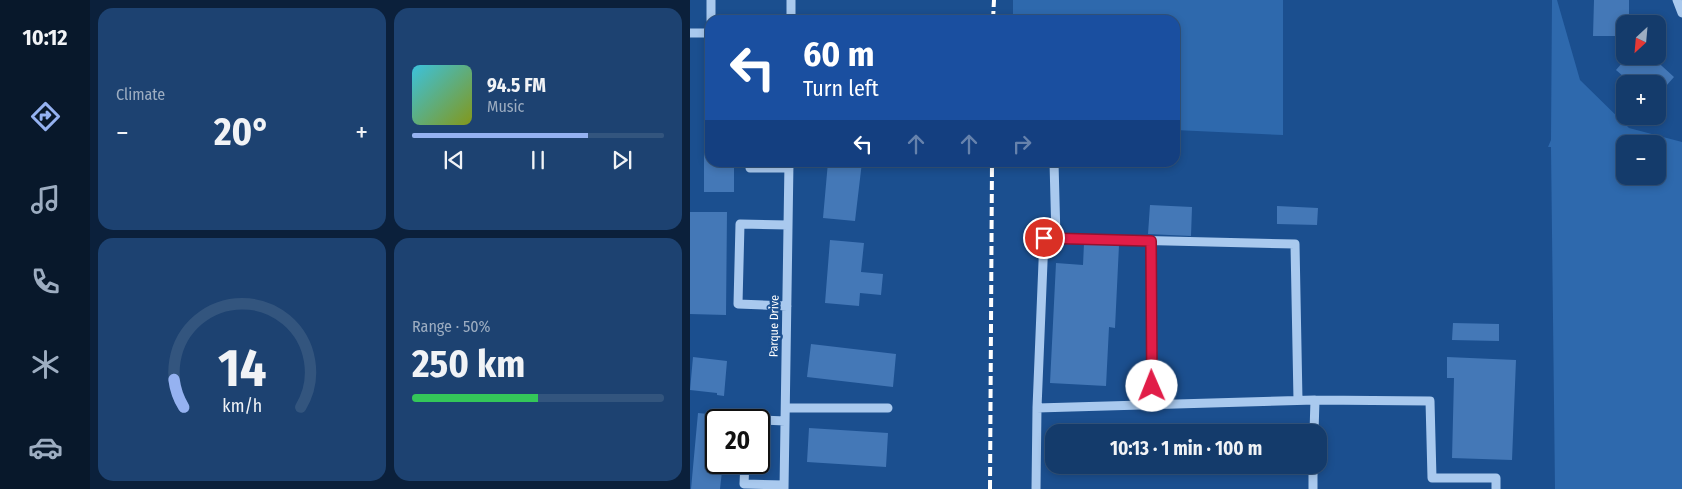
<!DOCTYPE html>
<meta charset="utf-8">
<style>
:root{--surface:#143b6b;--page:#1d4271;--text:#f1f3f6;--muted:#9dadc1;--line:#33557e;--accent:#95b2f1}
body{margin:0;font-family:"Fira Sans Condensed",sans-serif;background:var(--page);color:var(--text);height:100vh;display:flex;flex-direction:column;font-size:19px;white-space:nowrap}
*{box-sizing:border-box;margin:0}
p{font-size:16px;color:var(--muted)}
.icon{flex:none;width:28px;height:28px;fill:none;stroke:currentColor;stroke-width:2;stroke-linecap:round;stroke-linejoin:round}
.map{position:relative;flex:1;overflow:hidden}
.side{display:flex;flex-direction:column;gap:8px;padding:8px;background:#0b203b;width:600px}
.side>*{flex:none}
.hud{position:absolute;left:15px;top:15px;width:475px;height:152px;border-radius:15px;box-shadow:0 2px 8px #0003,0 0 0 1px var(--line);background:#1a4fa0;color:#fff;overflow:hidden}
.needle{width:32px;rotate:206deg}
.fabs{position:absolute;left:926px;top:15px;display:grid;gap:10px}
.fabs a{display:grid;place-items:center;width:50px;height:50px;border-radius:10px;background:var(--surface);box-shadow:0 2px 8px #0003,0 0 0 1px var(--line);font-size:25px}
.speed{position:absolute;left:15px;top:409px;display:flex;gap:10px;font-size:25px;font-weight:700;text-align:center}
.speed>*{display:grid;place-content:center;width:65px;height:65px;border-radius:50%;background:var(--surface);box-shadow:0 2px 8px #0003,0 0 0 1px var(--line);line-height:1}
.speed .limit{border:2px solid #111;border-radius:8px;background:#fff;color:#111}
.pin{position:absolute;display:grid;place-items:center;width:42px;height:42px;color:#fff;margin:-21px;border:2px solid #fff;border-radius:50%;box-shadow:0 1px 5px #0007}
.me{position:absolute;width:55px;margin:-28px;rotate:359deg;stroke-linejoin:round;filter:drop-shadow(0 0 4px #0008)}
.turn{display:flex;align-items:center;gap:18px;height:105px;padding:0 15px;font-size:22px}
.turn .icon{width:65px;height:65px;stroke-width:2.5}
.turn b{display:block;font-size:35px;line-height:42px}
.lanes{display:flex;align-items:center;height:48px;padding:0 15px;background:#0003;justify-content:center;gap:25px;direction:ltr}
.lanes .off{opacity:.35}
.big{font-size:38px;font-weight:700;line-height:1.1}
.side .card{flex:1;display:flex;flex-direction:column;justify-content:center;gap:8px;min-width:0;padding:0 18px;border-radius:15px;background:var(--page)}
.side .dial{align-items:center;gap:0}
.dial svg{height:130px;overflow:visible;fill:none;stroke:var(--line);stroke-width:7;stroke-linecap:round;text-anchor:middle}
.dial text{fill:var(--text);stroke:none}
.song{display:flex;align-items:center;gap:15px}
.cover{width:60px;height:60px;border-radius:8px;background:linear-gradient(135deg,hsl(190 70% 55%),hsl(70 70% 35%))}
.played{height:5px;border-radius:2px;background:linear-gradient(90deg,var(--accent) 70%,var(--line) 70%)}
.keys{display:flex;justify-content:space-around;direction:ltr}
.heat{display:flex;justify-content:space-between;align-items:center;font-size:28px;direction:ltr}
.charge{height:8px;border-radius:4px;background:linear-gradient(90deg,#34c759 50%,var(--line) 0)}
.side .tiles{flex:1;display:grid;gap:8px;grid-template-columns:repeat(2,1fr)}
.trip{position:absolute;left:355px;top:424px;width:282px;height:50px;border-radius:15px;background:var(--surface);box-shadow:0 2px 8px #0003,0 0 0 1px var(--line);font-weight:700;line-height:50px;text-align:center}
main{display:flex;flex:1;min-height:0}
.tabs{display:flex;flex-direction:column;width:90px;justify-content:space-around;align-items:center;background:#08182b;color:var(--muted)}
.tabs .icon{width:35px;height:35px}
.tabs .selected{color:var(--accent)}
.tabs b{font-size:22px;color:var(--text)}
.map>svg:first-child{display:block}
</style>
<main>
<nav class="tabs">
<b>10:12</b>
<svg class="icon selected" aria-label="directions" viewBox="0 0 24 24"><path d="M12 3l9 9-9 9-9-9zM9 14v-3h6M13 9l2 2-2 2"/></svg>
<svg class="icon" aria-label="music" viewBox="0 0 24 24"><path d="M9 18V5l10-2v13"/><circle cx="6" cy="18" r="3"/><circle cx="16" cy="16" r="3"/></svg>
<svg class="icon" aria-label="phone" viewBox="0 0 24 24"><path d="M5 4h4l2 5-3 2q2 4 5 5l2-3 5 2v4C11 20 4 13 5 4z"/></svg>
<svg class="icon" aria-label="climate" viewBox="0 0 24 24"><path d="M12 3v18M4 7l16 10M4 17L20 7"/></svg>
<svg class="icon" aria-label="car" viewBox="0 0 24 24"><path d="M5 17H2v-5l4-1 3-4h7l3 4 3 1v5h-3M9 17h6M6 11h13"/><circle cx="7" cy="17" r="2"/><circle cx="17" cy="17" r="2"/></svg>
</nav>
<section class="side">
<div class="tiles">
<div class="card"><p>Climate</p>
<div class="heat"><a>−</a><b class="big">20°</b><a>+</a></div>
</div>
<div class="card">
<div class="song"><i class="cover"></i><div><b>94.5 FM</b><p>Music</p></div></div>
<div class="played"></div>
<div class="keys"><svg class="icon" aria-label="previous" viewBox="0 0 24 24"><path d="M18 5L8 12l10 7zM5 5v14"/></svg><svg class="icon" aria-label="pause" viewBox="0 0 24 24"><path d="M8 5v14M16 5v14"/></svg><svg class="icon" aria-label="next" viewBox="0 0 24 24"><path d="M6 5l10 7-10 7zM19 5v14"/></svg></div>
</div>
<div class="card dial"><svg viewBox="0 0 100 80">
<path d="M14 69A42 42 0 1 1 86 69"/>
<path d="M14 69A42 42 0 0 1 8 52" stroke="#95b2f1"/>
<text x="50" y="56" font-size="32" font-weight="700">14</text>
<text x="50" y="72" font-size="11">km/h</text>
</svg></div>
<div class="card"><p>Range · 50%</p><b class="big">250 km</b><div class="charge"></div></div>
</div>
</section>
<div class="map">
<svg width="992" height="489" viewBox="0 0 992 489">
<rect width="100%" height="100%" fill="#1b4f8f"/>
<path fill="#2e69ad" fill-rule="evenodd" d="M323,0H593V135L485,130V20H323Z
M862,0H867L890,80L939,128L992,142V489H865L861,147H858L861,140ZM935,144H968V176H935Z"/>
<path fill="#4478b7" d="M904,0H939V24H935V36H903Z
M938,56H961L984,77L968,95V84H942L926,70Z
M14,94H20V162H44V192H14Z
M138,162H172L165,221L133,218Z
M460,205L502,207L501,236L458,234Z
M587,206L628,208L627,225L587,224Z
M0,212H37L36,315L0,314Z
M140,240L174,243L171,272L193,274L191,295L170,293L169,306L135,303Z
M394,243L429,245L425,328L419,327L416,386L360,383L366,263L393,265Z
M763,323L809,324V341L762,340Z
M121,344L206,354L203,387L117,377Z
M3,357L37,361L34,396L27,395V393L0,390Z
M757,357L826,360L822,460L762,458L764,378H757Z
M8,413L37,416L36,420H26V462H33L30,489H1Z
M119,428L198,433L196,467L117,462Z"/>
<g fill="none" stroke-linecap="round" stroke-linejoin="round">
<path stroke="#a9c9ee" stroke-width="9" d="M21,0V20
M987,0L992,13
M101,20V0
M0,33H20
M60,162V168H99
M364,162L366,238
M461,241L463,405
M97,306L48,304L50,224L98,225
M96,408H198
M347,408L354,238L605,244L608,400
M69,420L95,421
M624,432L625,400
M55,462L54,484L94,485
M94,489L99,162
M346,489L347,408L625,400L740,401L742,478H806V489
M623,489V465"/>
<path stroke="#fff" stroke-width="4" stroke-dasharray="9 4" stroke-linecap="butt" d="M303,20L304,0
M300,489L302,162"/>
</g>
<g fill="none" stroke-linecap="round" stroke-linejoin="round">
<defs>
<path id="route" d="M354,238L461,241L462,386"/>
</defs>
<use href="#route" stroke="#92132f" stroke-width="12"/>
<use href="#route" stroke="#e11d48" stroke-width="9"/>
</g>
<g text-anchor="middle" stroke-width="5" stroke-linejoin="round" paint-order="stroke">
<g font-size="12" fill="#fff" stroke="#1b4f8f">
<text transform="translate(84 326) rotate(-89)" y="4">Parque Drive</text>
</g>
</g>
</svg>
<div class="fabs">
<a><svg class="needle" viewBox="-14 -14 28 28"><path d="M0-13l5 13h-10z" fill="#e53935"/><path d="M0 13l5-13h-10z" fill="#9dadc1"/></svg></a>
<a>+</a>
<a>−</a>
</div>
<div class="speed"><div class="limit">20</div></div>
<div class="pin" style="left:354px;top:238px;background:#d93025"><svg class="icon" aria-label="arrive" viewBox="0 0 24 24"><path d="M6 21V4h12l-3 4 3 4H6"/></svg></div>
<svg class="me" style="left:462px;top:386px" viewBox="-20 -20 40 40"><circle r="19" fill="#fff"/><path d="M0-13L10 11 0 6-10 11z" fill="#e11d48"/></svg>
<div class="trip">10:13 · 1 min · 100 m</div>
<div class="hud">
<div class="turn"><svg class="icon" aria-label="left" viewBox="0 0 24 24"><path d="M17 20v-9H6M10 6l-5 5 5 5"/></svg><div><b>60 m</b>Turn left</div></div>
<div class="lanes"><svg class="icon" aria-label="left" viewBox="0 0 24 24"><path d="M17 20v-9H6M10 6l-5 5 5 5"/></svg><svg class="icon off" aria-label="ahead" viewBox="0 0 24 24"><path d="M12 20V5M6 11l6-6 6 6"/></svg><svg class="icon off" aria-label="ahead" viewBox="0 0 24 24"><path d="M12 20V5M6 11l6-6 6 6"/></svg><svg class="icon off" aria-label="right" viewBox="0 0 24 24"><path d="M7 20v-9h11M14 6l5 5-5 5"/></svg></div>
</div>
</div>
</main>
